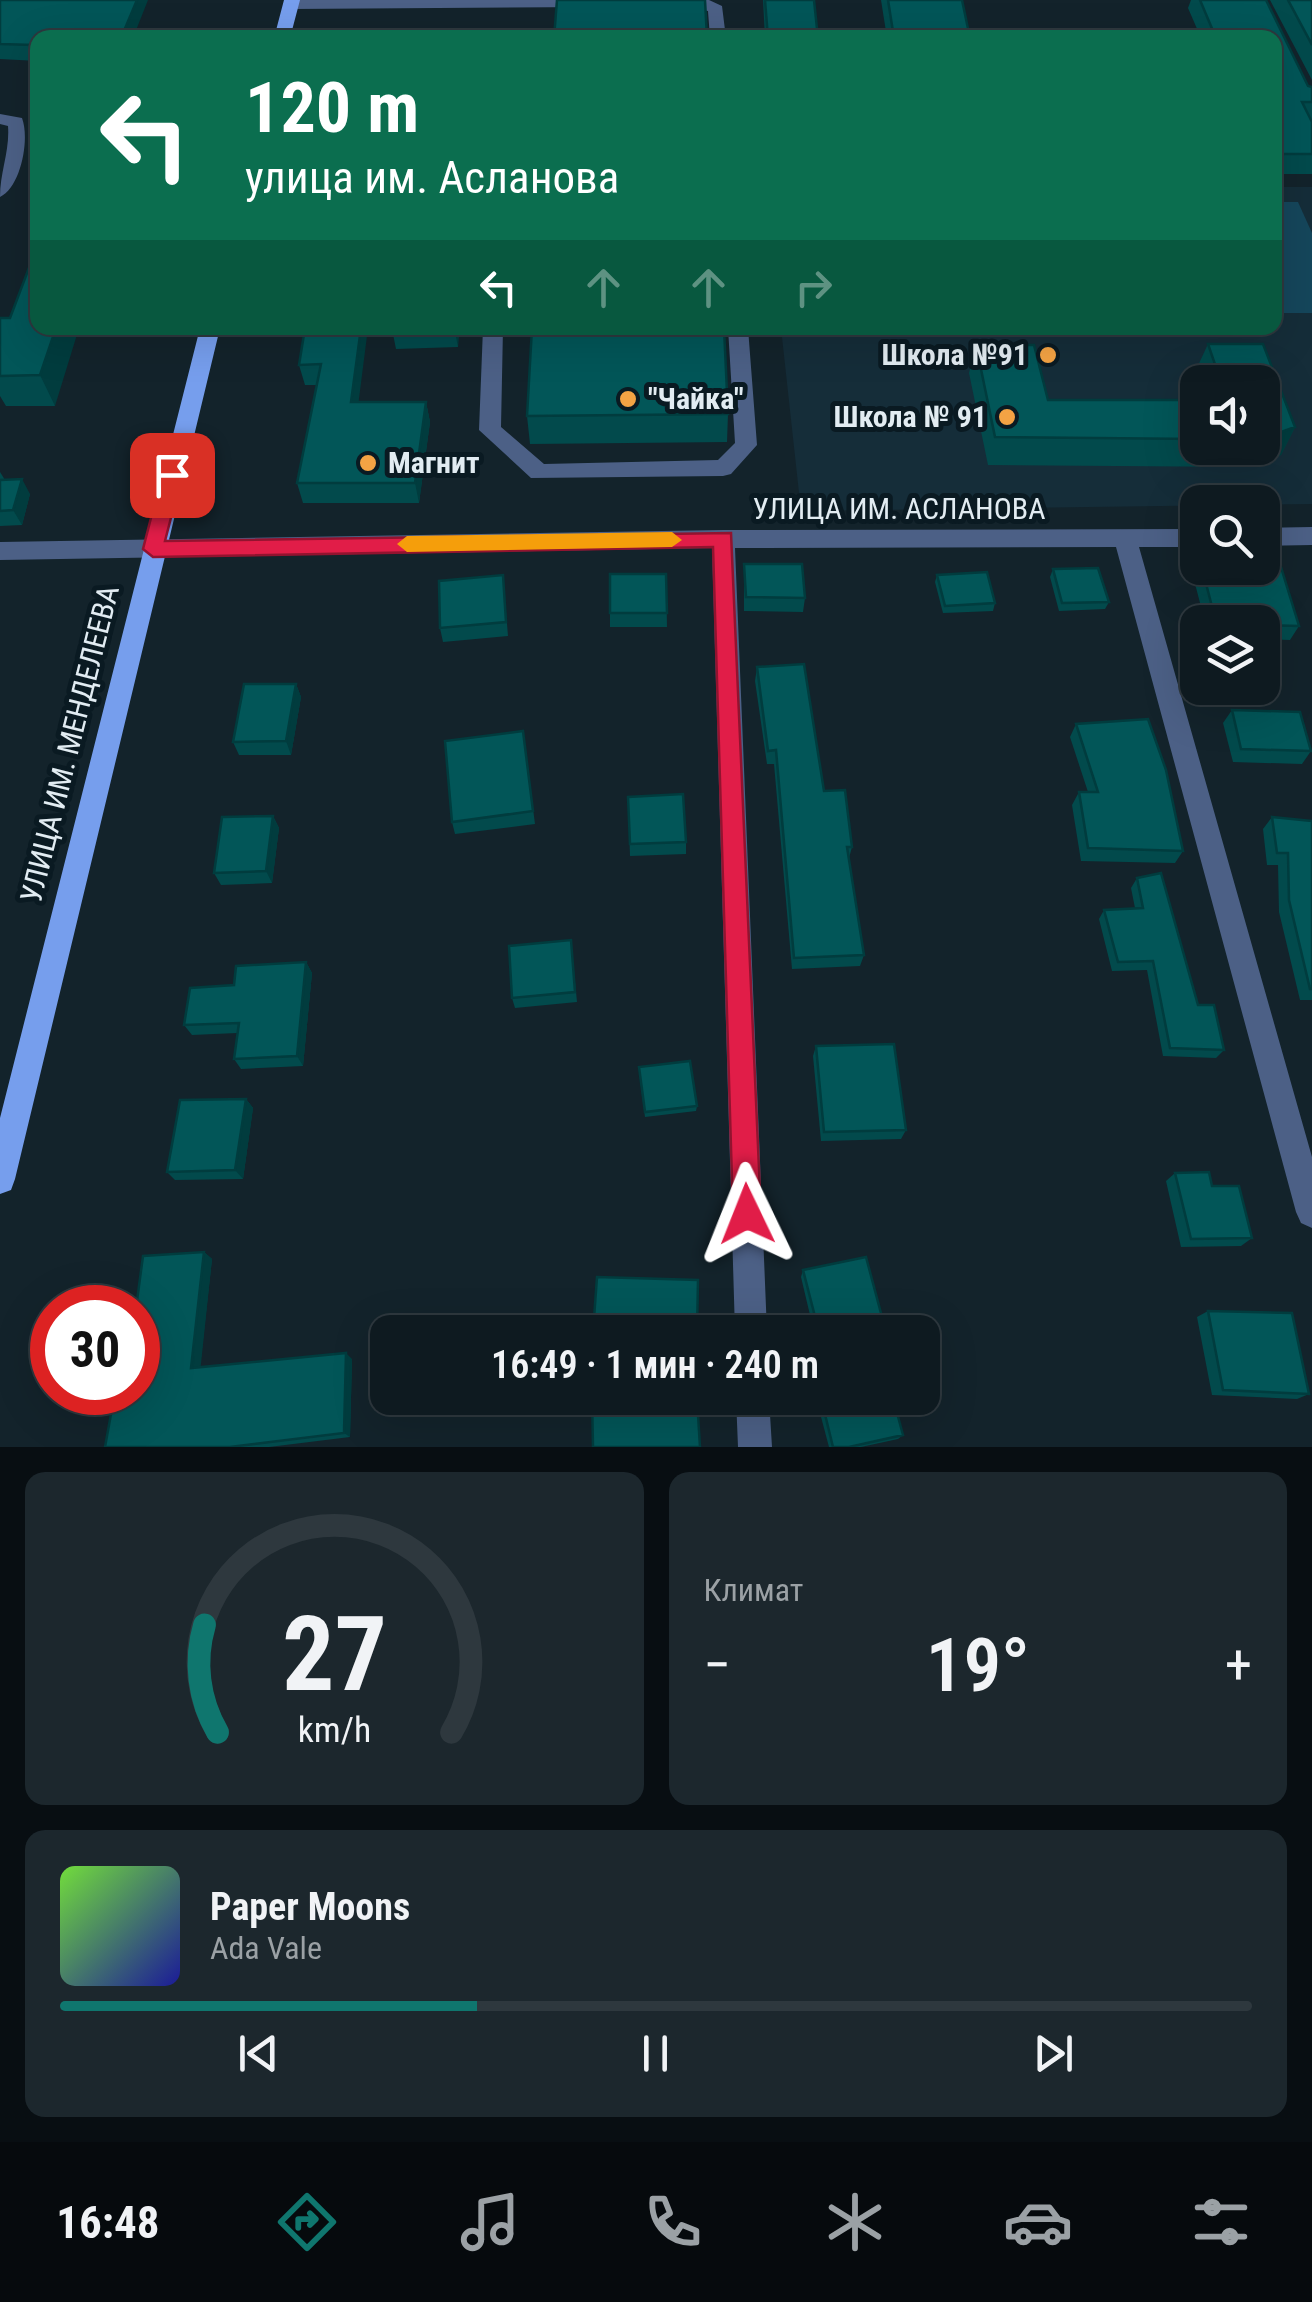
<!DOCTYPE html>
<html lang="ru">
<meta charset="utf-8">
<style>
:root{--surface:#0e1a20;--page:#1c272d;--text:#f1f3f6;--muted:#9ba1a5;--line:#2e383e;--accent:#0f766e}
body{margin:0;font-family:"Roboto Condensed",sans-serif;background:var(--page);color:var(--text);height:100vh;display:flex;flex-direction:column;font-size:38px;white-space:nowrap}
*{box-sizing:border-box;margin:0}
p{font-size:32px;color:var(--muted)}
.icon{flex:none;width:55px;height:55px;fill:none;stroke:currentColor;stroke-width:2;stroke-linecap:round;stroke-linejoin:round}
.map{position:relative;height:1447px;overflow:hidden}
.sheet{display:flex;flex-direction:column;gap:25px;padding:25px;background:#080e12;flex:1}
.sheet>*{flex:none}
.banner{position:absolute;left:30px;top:30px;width:1252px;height:305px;border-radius:20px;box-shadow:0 10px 40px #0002,0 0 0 2px var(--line);background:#0b6e4f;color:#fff;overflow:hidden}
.tools{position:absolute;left:1180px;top:365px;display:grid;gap:20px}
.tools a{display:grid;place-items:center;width:100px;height:100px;border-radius:20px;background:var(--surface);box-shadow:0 10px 40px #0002,0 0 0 2px var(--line);font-size:50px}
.speed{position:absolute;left:30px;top:1285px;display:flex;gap:20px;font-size:50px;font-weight:700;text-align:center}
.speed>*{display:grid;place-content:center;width:130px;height:130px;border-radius:50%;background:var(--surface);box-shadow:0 10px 40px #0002,0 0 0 2px var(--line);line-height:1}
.speed .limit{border:15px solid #d22;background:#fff;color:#111}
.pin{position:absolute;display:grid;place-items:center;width:85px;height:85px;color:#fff;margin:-42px;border-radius:20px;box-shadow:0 5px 15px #0006}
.me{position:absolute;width:110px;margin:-55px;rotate:358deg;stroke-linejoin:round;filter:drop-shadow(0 0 8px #0008)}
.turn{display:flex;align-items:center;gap:35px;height:210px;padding:0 50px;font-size:45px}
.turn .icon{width:130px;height:130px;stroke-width:2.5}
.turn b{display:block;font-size:70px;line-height:85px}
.lanes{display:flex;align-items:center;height:95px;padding:0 50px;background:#0003;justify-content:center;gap:50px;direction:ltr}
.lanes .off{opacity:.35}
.big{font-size:75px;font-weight:600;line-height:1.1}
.sheet .widget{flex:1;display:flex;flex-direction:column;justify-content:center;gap:15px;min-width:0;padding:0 35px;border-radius:20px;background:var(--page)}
.sheet .dial{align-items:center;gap:0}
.dial svg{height:260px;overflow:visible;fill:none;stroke:var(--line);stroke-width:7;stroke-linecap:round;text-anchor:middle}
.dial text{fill:var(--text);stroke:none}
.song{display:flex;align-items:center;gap:30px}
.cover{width:120px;height:120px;border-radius:15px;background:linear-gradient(135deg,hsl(100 70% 55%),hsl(240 70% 35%))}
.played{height:10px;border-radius:5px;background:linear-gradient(90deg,var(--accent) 35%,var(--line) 35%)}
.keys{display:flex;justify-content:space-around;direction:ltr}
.heat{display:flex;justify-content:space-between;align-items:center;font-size:55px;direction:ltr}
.sheet .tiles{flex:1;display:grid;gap:25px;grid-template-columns:1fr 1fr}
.widget:last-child{grid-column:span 2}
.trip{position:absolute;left:370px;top:1315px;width:570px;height:100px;border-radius:20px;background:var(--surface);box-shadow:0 10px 40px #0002,0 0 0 2px var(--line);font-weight:600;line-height:100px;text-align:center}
.menu{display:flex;height:160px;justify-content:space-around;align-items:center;background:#060a0d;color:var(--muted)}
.menu .icon{width:70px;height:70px}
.menu .active{color:var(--accent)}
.menu b{font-size:45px;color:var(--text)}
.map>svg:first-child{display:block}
</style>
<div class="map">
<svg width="1312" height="1447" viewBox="0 0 1312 1447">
<rect width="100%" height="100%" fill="#13232b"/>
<path fill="#152d39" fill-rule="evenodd" d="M1275,187H1312V504L801,511L781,328H1275ZM1198,382H1262V448H1198Z"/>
<path fill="#15465b" d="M1275,202H1298L1312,233V313H1275Z"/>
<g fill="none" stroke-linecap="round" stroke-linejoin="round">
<path fill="#4c6086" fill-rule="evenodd" d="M288,0H598L599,2L591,7L291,9L283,4Z
M664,0H709L722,6L726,38H710L708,11L665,5Z
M0,114L22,118C30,139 21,187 0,197C0,172 10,150 8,126L0,124Z
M483,328H503L501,427L544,464L718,460L735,443L728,328H748L757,445L731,474L723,476L531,478L479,430Z
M1312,527V545L1262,546V528Z
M1198,529V547H1139L1312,1157V1228L1301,1223L1296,1212L1116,547L735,548L767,1332H735L712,548L0,560V542L723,530Z
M736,1398H769L772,1447H738Z"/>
<path fill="#769eed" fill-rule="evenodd" d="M284,0H300L290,38H274Z
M200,328H220L15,1179L11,1190L0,1194V1118Z"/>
</g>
<path fill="#024a4c" d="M0,0L38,38V61L0,59Z
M763,0H814L818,38H765Z
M881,0H962L970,38H887Z
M1191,0H1266L1308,86L1312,87V174H1275V38H1201L1188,8Z
M1270,0H1312V80Z
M38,244L55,406H6L0,396V318H10Z
M305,328H367L358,402H426L430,422L419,503H303L297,483L317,385H305L299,365Z
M394,328H459L458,347L396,349L393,334Z
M1208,344H1263L1295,427L1281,455L1248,467L988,465L969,373L976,345H1034L1048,400H1198V448H1262V382H1199L1195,372Z
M728,414L727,442L530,444L527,416Z
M0,472L5,480L30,494L22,525L0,526Z
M744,564L805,598L803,612L744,611Z
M1198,568H1262L1299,626L1290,640L1262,639V622H1205L1193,576Z
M1053,569L1109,602L1105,609L1059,611L1050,577Z
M610,574H666L667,627H610Z
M503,575L508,636L443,642L440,628Z
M937,575L995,603L993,611L943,613L935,582Z
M757,667L824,791L852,847L849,858L864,955L860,966L792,969L774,764H767L755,681Z
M296,684L301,697L291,755H239L233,742Z
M1232,710L1311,751L1302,764L1233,762L1223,723Z
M1076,724L1183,851L1175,863L1081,861L1072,805L1079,792H1088L1070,737Z
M523,731L535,824L455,834L452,822Z
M628,797L686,842V854L630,856Z
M273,816L279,828L272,883L221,885L214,873Z
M1272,817L1312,821V1000H1300L1279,912L1278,865H1267L1263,829Z
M1137,878L1198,1005L1224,1050L1216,1058L1163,1056L1147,970L1112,971L1099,919L1104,910L1135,908L1131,888Z
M571,940L577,1002L515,1008L512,998Z
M306,962L312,973L303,1066L241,1069L234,1059L237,1033L192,1035L184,1025L234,985Z
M816,1046L906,1130L901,1139L821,1141L813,1056Z
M639,1072L697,1106L696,1111L645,1117Z
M246,1099L253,1108L243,1179L175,1180L167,1172Z
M1175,1173L1252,1238L1241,1246L1181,1247L1166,1181Z
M204,1252L212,1259L200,1367L352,1359L350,1437L269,1447H105Z
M803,1270L886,1332H814L801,1277Z
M1208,1311L1309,1394L1297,1399L1212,1395L1197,1317Z
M816,1398H893L903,1435L898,1439L861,1447H829Z"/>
<path fill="#013c3e" d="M137,0H148L133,38H121Z
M56,328H79L55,406L40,375Z
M361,328H368L356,422L351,402Z
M456,328H459L458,347L455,332Z
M426,402L430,422L419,503L415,483Z
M1295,427L1281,455L1248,467L1257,448H1262V439Z
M22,479L30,494L22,525L13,510Z
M296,684L301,697L291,755L286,741Z
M273,816L279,828L272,883L266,871Z
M306,962L312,973L303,1066L297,1056Z
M246,1099L253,1108L243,1179L235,1170Z
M204,1252L212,1259L200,1373L191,1368Z
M346,1353L352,1359L350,1437L344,1433Z"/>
<path fill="#025658" stroke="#013c3e" stroke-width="2.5" d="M0,0H137L121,38H38L34,45L0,44Z
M557,0H705L707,38H554Z
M765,0H814L818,38H768Z
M888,0H962L970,38H894Z
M1200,0H1266L1308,86L1312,87V102H1302L1312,122V154H1275V38H1216Z
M1288,0H1312V45Z
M38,244V328H56L40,375L0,376V318H10Z
M305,328H361L351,402H426L415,483H297L321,364L299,365Z
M394,328H456L455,332L393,334Z
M532,328H724L728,414L527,416Z
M1208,344H1263L1295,427L1262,439V382H1221Z
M976,345H1034L1048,400H1198V439L995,437Z
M22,479L13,510L0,511V480Z
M1262,563L1280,564L1299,626L1262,625V622H1216L1202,568H1262Z
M744,564H802L805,598L746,597Z
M1098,568L1109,602L1062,603L1053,569Z
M987,572L995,603L945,606L937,575Z
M610,574H666L667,613H610Z
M503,575L506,622L440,628L439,581Z
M804,664L824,791L845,790L852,847H847L864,955L794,958L776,750L768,751L757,667Z
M244,684H296L286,741L233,742Z
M1232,710L1300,712L1311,751L1241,749Z
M1148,719L1166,770L1183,851L1088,848L1079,792H1098L1076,724Z
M523,731L533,811L452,822L445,741Z
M683,794L686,842L630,844L628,797Z
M273,816L266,871L214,873L222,817Z
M1272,817L1312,821V989H1310L1289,900L1288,853H1277Z
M1161,873L1198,1005H1214L1224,1050L1170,1048L1153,961L1118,962L1104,910L1143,908L1137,878Z
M571,940L575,992L512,998L509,946Z
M306,962L297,1056L234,1059L239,1023L184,1025L190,988L234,985L236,966Z
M894,1044L906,1130L824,1132L816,1046Z
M690,1061L697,1106L645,1112L639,1067Z
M246,1099L235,1170L167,1172L180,1100Z
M1209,1172L1212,1186H1239L1252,1238L1191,1239L1175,1173Z
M204,1252L191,1368L346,1353L344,1433L230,1447H105L115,1392H138L136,1308L143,1256Z
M866,1257L886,1332H819L803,1270Z
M597,1277L698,1280L697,1332H593Z
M1208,1311L1292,1313L1309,1394L1223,1390Z
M592,1398H697L700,1447H593Z
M821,1398H893L903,1435L849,1447H833Z"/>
<path fill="#e11d48" stroke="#92132f" stroke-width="2.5" d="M172,468L182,475L165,541L731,533L761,1214L757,1224L747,1228L737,1224L733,1214L713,547L153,557L143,549L162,475Z"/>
<path fill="#f59e0b" d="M672,532L682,540L672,547L407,552L397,544L407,536Z"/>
<g fill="#f4a344" stroke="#0a1a22" stroke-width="4">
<circle cx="1048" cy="355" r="10"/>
<circle cx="628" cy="399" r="10"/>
<circle cx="1007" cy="417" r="10"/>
<circle cx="368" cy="463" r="10"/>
</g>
<g text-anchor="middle" stroke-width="10" stroke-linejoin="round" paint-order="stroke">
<g font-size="30" font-weight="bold" fill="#e2ecf2" stroke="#0a1a22" text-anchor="end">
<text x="1028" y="365">Школа №91</text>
<text x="648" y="409" text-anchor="start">"Чайка"</text>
<text x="987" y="427">Школа № 91</text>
<text x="388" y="473" text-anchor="start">Магнит</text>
</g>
<g font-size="30" fill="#e2ecf2" stroke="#0a1a22">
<text x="899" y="519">УЛИЦА ИМ. АСЛАНОВА</text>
<text transform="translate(70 744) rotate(-76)" y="10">УЛИЦА ИМ. МЕНДЕЛЕЕВА</text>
</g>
</g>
</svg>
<div class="tools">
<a><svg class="icon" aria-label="sound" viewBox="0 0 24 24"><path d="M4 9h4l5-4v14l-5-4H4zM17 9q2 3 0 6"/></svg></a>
<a><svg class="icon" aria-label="search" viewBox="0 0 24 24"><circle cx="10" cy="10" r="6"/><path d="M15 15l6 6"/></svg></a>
<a><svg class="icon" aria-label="layers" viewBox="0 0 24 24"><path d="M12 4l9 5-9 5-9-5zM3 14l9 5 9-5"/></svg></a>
</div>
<div class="speed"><div class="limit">30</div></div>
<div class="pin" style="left:172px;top:475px;background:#d93025"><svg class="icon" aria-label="arrive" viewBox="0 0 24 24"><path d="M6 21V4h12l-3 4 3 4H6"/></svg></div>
<svg class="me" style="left:747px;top:1214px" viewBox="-20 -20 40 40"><path d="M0-17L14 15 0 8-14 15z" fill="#e11d48" stroke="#fff" stroke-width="4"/></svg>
<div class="trip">16:49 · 1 мин · 240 m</div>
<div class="banner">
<div class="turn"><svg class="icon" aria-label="left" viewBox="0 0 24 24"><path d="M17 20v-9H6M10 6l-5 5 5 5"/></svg><div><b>120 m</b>улица им. Асланова</div></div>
<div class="lanes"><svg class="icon" aria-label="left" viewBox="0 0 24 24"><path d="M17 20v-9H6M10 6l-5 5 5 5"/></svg><svg class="icon off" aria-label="ahead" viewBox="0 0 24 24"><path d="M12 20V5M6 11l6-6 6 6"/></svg><svg class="icon off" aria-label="ahead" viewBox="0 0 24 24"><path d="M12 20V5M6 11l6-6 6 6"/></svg><svg class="icon off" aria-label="right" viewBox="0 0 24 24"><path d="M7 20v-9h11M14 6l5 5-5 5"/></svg></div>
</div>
</div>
<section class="sheet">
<div class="tiles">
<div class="widget dial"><svg viewBox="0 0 100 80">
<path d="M14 69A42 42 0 1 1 86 69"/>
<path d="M14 69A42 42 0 0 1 10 36" stroke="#0f766e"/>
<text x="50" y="56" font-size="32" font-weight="700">27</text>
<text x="50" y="72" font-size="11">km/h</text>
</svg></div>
<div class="widget"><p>Климат</p>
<div class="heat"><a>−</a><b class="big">19°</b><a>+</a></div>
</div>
<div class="widget">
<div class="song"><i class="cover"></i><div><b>Paper Moons</b><p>Ada Vale</p></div></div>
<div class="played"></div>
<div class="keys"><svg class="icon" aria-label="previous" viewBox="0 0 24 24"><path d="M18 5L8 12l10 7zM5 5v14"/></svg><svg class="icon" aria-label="pause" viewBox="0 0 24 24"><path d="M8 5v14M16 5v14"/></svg><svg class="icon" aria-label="next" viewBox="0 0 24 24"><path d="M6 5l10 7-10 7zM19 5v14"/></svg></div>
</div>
</div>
</section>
<nav class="menu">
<b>16:48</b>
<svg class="icon active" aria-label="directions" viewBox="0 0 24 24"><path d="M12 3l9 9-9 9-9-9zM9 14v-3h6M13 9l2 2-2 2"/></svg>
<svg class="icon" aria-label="music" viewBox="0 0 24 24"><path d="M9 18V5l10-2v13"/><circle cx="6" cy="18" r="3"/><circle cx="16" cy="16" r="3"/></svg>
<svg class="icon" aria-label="phone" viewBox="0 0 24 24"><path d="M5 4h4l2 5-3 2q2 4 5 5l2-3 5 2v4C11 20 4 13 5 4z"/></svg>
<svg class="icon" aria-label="climate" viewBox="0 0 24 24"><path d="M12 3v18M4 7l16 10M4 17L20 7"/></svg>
<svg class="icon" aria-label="car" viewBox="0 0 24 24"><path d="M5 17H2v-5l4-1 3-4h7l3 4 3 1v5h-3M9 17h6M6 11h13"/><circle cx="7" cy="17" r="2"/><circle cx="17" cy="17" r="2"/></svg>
<svg class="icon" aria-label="filters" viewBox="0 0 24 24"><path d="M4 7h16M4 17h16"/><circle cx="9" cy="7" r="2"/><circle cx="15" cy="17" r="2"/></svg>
</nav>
